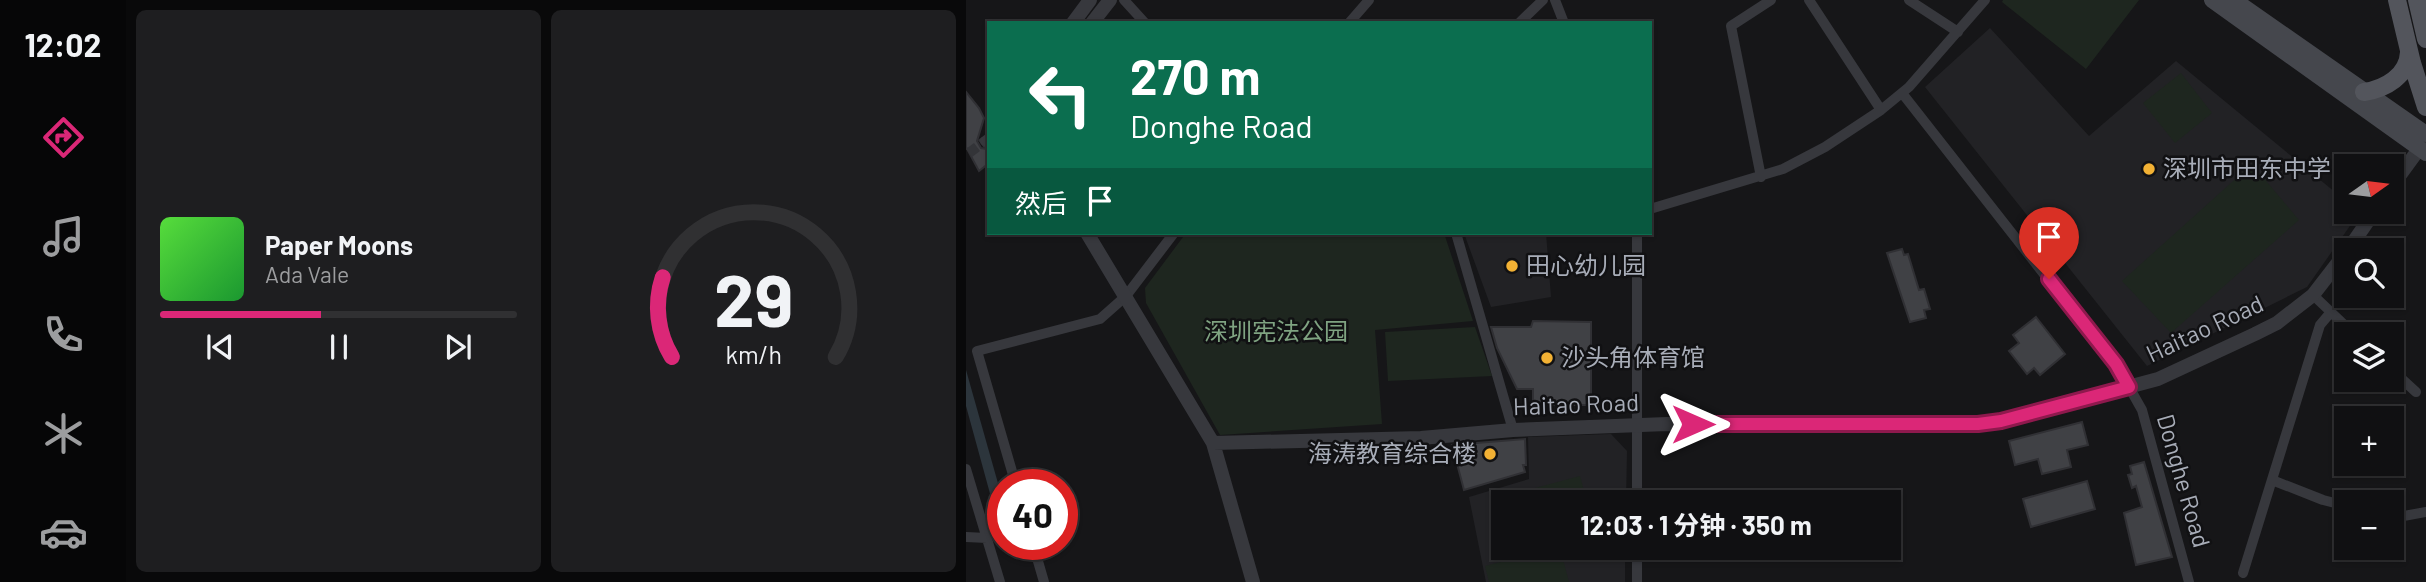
<!DOCTYPE html>
<html lang="zh">
<meta charset="utf-8">
<style>
:root{--surface:#101012;--page:#1e1e20;--text:#f1f3f6;--muted:#9c9d9f;--line:#303032;--accent:#db2777}
body{margin:0;font-family:Barlow,"Noto Sans SC",sans-serif;background:var(--page);color:var(--text);height:100vh;display:flex;flex-direction:column;font-size:26px;white-space:nowrap}
*{box-sizing:border-box;margin:0}
p{font-size:23px;color:var(--muted)}
.icon{flex:none;width:38px;height:38px;fill:none;stroke:currentColor;stroke-width:2;stroke-linecap:round;stroke-linejoin:round}
.map{position:relative;flex:1;overflow:hidden}
.side{display:flex;flex-direction:column;gap:10px;padding:10px;background:#09090a;width:840px}
.side>*{flex:none}
.top-card{position:absolute;left:21px;top:21px;width:665px;height:214px;border-radius:0px;box-shadow:0 2px 5px #0004,0 0 0 2px var(--line);background:#0b6e4f;color:#fff;overflow:hidden}
.needle{width:46px;rotate:76deg}
.controls{position:absolute;left:1368px;top:154px;display:grid;gap:14px}
.controls a{display:grid;place-items:center;width:70px;height:70px;border-radius:0px;background:var(--surface);box-shadow:0 2px 5px #0004,0 0 0 2px var(--line);font-size:35px}
.speed{position:absolute;left:21px;top:469px;display:flex;gap:14px;font-size:35px;font-weight:700;text-align:center}
.speed>*{display:grid;place-content:center;width:91px;height:91px;border-radius:50%;background:var(--surface);box-shadow:0 2px 5px #0004,0 0 0 2px var(--line);line-height:1}
.speed .limit{border:10px solid #d22;background:#fff;color:#111}
.pin{position:absolute;display:grid;place-items:center;width:60px;height:60px;color:#fff;margin:-72px -30px;border-radius:50% 50% 50% 0;rotate:-45deg;box-shadow:0 0 7px #0007}
.pin .icon{rotate:45deg}
.me{position:absolute;width:77px;margin:-38px;rotate:90deg;stroke-linejoin:round;filter:drop-shadow(0 0 5px #0008)}
.turn{display:flex;align-items:center;gap:24px;height:147px;padding:0 28px;font-size:32px}
.turn .icon{width:91px;height:91px;stroke-width:2.5}
.turn b{display:block;font-size:49px;line-height:60px}
.then{display:flex;align-items:center;height:66px;padding:0 28px;background:#0003;gap:14px;font-size:26px}
.side .widget{flex:1;display:flex;flex-direction:column;justify-content:center;gap:10px;min-width:0;padding:0 24px;border-radius:10px;background:var(--page)}
.side .dial{align-items:center;gap:0}
.dial svg{height:182px;overflow:visible;fill:none;stroke:var(--line);stroke-width:7;stroke-linecap:round;text-anchor:middle}
.dial text{fill:var(--text);stroke:none}
.song{display:flex;align-items:center;gap:21px}
.cover{width:84px;height:84px;border-radius:10px;background:linear-gradient(135deg,hsl(110 70% 55%),hsl(130 70% 35%))}
.played{height:7px;border-radius:4px;background:linear-gradient(90deg,var(--accent) 45%,var(--line) 45%)}
.keys{display:flex;justify-content:space-around;direction:ltr}
.side .tiles{flex:1;display:grid;gap:10px;grid-template-columns:repeat(2,1fr)}
.trip{position:absolute;left:525px;top:490px;width:410px;height:70px;border-radius:0px;background:var(--surface);box-shadow:0 2px 5px #0004,0 0 0 2px var(--line);font-weight:700;line-height:70px;text-align:center}
main{display:flex;flex:1;min-height:0}
.menu{display:flex;flex-direction:column;width:126px;justify-content:space-around;align-items:center;background:#060607;color:var(--muted)}
.menu .icon{width:49px;height:49px}
.menu .on{color:var(--accent)}
.menu b{font-size:32px;color:var(--text)}
.map>svg:first-child{display:block}
</style>
<main>
<nav class="menu">
<b>12:02</b>
<svg class="icon on" aria-label="directions" viewBox="0 0 24 24"><path d="M12 3l9 9-9 9-9-9zM9 14v-3h6M13 9l2 2-2 2"/></svg>
<svg class="icon" aria-label="music" viewBox="0 0 24 24"><path d="M9 18V5l10-2v13"/><circle cx="6" cy="18" r="3"/><circle cx="16" cy="16" r="3"/></svg>
<svg class="icon" aria-label="phone" viewBox="0 0 24 24"><path d="M5 4h4l2 5-3 2q2 4 5 5l2-3 5 2v4C11 20 4 13 5 4z"/></svg>
<svg class="icon" aria-label="climate" viewBox="0 0 24 24"><path d="M12 3v18M4 7l16 10M4 17L20 7"/></svg>
<svg class="icon" aria-label="car" viewBox="0 0 24 24"><path d="M5 17H2v-5l4-1 3-4h7l3 4 3 1v5h-3M9 17h6M6 11h13"/><circle cx="7" cy="17" r="2"/><circle cx="17" cy="17" r="2"/></svg>
</nav>
<section class="side">
<div class="tiles">
<div class="widget">
<div class="song"><i class="cover"></i><div><b>Paper Moons</b><p>Ada Vale</p></div></div>
<div class="played"></div>
<div class="keys"><svg class="icon" aria-label="previous" viewBox="0 0 24 24"><path d="M18 5L8 12l10 7zM5 5v14"/></svg><svg class="icon" aria-label="pause" viewBox="0 0 24 24"><path d="M8 5v14M16 5v14"/></svg><svg class="icon" aria-label="next" viewBox="0 0 24 24"><path d="M6 5l10 7-10 7zM19 5v14"/></svg></div>
</div>
<div class="widget dial"><svg viewBox="0 0 100 80">
<path d="M14 69A42 42 0 1 1 86 69"/>
<path d="M14 69A42 42 0 0 1 10 34" stroke="#db2777"/>
<text x="50" y="56" font-size="32" font-weight="700">29</text>
<text x="50" y="72" font-size="11">km/h</text>
</svg></div>
</div>
</section>
<div class="map">
<svg width="1460" height="582" viewBox="0 0 1460 582">
<rect width="100%" height="100%" fill="#161618"/>
<path fill="#222225" d="M1024,28L1123,136L1210,61L1381,202V212L1393,213L1341,287L1181,366L959,87Z
M507,233H580L585,297L525,307L499,236Z
M645,434L661,451L660,502H537V548H659V582H520L503,497L563,479L562,437Z"/>
<path fill="#1e261f" d="M1037,0H1173L1120,69L1036,2Z
M1215,73L1246,113L1209,143L1177,103Z
M1286,164L1333,220L1205,333L1156,281Z
M220,233H478L507,321L409,330L416,424L254,435L180,303L179,288Z
M509,327L526,376L422,381L419,332Z
M614,476L621,502H537V506L535,497Z
M588,548H594L603,582H523L519,566Z"/>
<path fill="#2c353c" d="M0,370L37,501V541L0,406Z"/>
<path fill="#404145" stroke="#303034" stroke-width="2" d="M0,92L13,108L18,118L11,141L15,148L21,149L23,163L13,171L0,147Z
M936,249L938,255L942,254L953,290L958,289L964,309L958,310L960,318L944,322L921,253Z
M1070,317L1099,354L1074,375L1068,368L1061,374L1043,351L1053,343L1047,335Z
M567,321L625,322V405H567V389H551L531,348L525,327H565Z
M1116,422L1122,445L1101,450L1105,467L1076,474L1072,459L1049,465L1043,441Z
M559,439L560,465H557L559,472L498,490L486,445Z
M1178,462L1206,557L1170,565L1158,513L1176,507L1170,486L1166,488L1162,475L1166,474L1164,466Z
M1121,481L1129,509L1065,527L1057,499Z"/>
<g fill="none" stroke-linecap="round" stroke-linejoin="round">
<path stroke="#333438" stroke-width="10" stroke-dasharray="10 5" stroke-linecap="butt" d="M3,153L19,141"/>
<path stroke="#37383d" stroke-width="10" d="M158,0L179,23
M589,0L598,23
M843,0L915,110
M943,0L992,32
M383,23L403,0
M553,23L577,0
M936,93L1154,371L1176,410L1223,582
M19,141L23,138
M795,177L765,26L805,0
M684,209L817,169L859,147L915,110L943,87L1019,0
M490,233L547,430
M671,233V502
M1347,295L1388,334
M1426,370L1450,392
M0,469L34,582
M1306,480L1357,500L1381,506
M50,485L11,351L134,319L160,296L208,233
M1426,516L1432,517L1460,512
M0,537L21,538
M67,544L78,582
M1277,573L1354,325L1365,312
M671,582V548"/>
<path stroke="#37383d" stroke-width="14" d="M107,23L124,0
M126,23L144,0
M1426,186L1458,142
M121,233L247,443L455,438L547,430L701,424L987,425L1035,421L1192,379L1289,334L1311,323L1347,295L1381,251
M1382,250L1408,212
M247,443L287,582"/>
<path stroke="#45474d" stroke-width="16" d="M1246,0L1460,153
M1268,0L1460,134"/>
<path stroke="#53555c" stroke-width="18" d="M1431,0L1446,63L1460,107
M1451,0L1460,39
M1398,92C1419,89 1442,76 1443,52"/>
</g>
<g fill="none" stroke-linecap="round" stroke-linejoin="round">
<defs>
<path id="route" d="M727,424H1012L1035,421L1163,387L1150,364L1083,279"/>
</defs>
<use href="#route" stroke="#8e194d" stroke-width="18"/>
<use href="#route" stroke="#db2777" stroke-width="12"/>
</g>
<g fill="#f2b134" stroke="#111113" stroke-width="2.5">
<circle cx="1183" cy="169" r="7"/>
<circle cx="546" cy="266" r="7"/>
<circle cx="581" cy="358" r="7"/>
<circle cx="524" cy="454" r="7"/>
</g>
<g text-anchor="middle" stroke-width="5" stroke-linejoin="round" paint-order="stroke">
<g font-size="24" fill="#a8adb8" stroke="#111113" text-anchor="start">
<text x="1197" y="177">深圳市田东中学</text>
<text x="560" y="274">田心幼儿园</text>
<text x="595" y="366">沙头角体育馆</text>
<text x="510" y="462" text-anchor="end">海涛教育综合楼</text>
</g>
<g font-size="24" fill="#a8adb8" stroke="#111113">
<text transform="translate(1239 329) rotate(-25)" y="8">Haitao Road</text>
<text transform="translate(610 405) rotate(-2)" y="8">Haitao Road</text>
<text transform="translate(1217 481) rotate(74)" y="8">Donghe Road</text>
</g>
<g font-size="24" fill="#7fa381" stroke="#111113">
<text x="310" y="340">深圳宪法公园</text>
</g>
</g>
</svg>
<div class="controls">
<a><svg class="needle" viewBox="-14 -14 28 28"><path d="M0-13l5 13h-10z" fill="#e53935"/><path d="M0 13l5-13h-10z" fill="#9c9d9f"/></svg></a>
<a><svg class="icon" aria-label="search" viewBox="0 0 24 24"><circle cx="10" cy="10" r="6"/><path d="M15 15l6 6"/></svg></a>
<a><svg class="icon" aria-label="layers" viewBox="0 0 24 24"><path d="M12 4l9 5-9 5-9-5zM3 14l9 5 9-5"/></svg></a>
<a>+</a>
<a>−</a>
</div>
<div class="speed"><div class="limit">40</div></div>
<div class="pin" style="left:1083px;top:279px;background:#d93025"><svg class="icon" aria-label="arrive" viewBox="0 0 24 24"><path d="M6 21V4h12l-3 4 3 4H6"/></svg></div>
<svg class="me" style="left:727px;top:424px" viewBox="-20 -20 40 40"><path d="M0-17L14 15 0 8-14 15z" fill="#db2777" stroke="#fff" stroke-width="4"/></svg>
<div class="trip">12:03 · 1 分钟 · 350 m</div>
<div class="top-card">
<div class="turn"><svg class="icon" aria-label="left" viewBox="0 0 24 24"><path d="M17 20v-9H6M10 6l-5 5 5 5"/></svg><div><b>270 m</b>Donghe Road</div></div>
<div class="then">然后<svg class="icon" aria-label="arrive" viewBox="0 0 24 24"><path d="M6 21V4h12l-3 4 3 4H6"/></svg></div>
</div>
</div>
</main>
